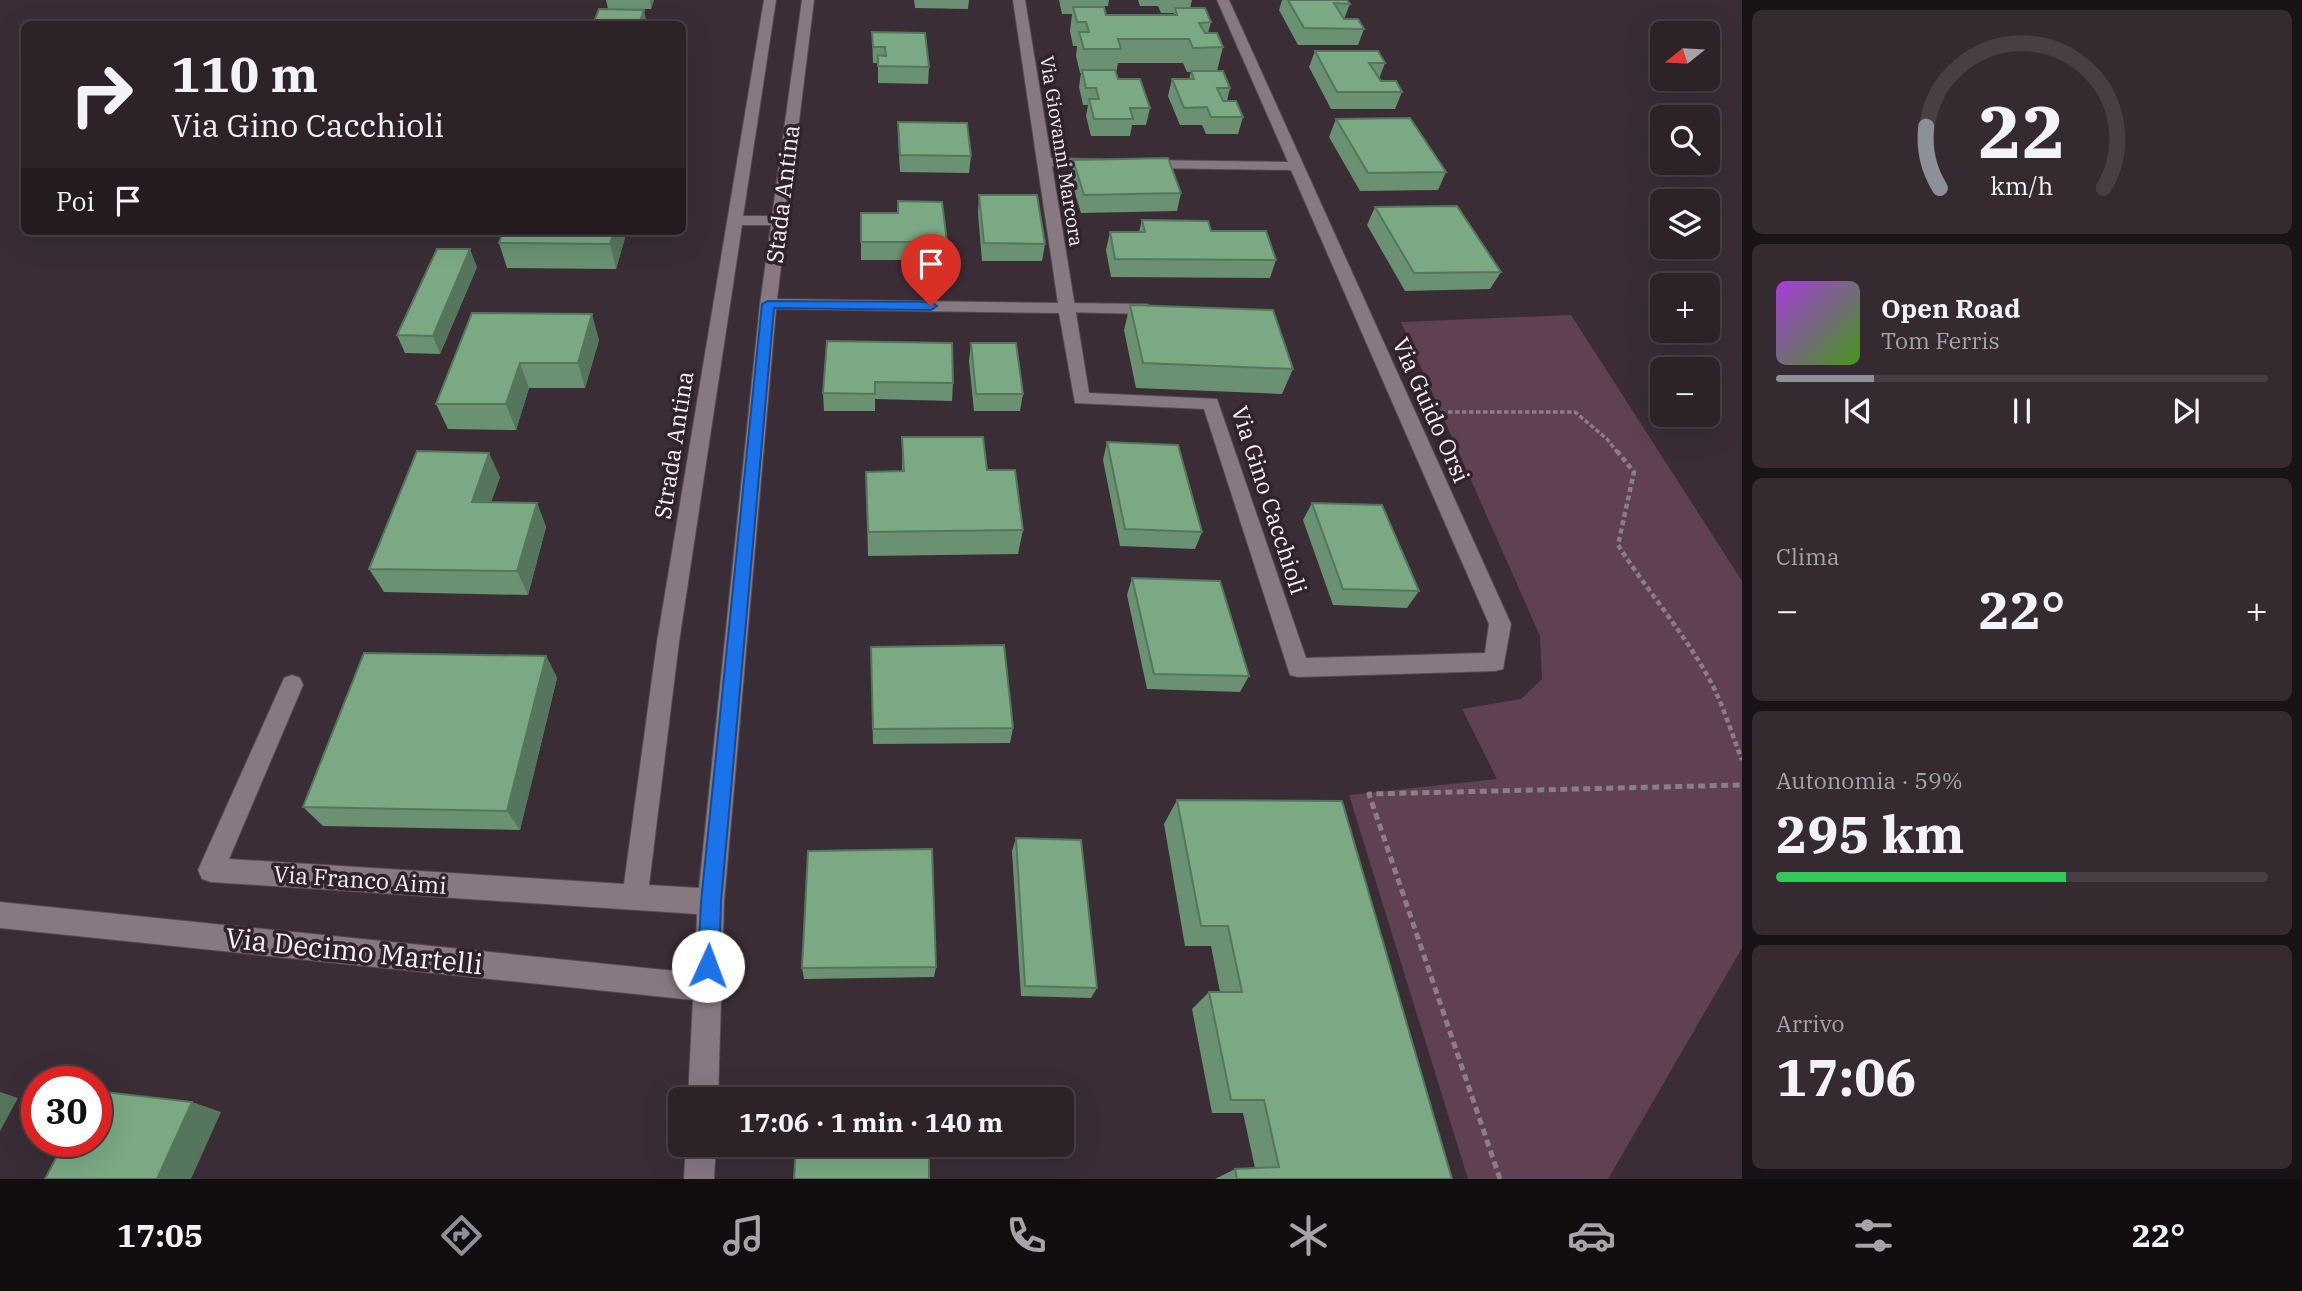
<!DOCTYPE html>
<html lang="it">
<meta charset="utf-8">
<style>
:root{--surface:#2c2228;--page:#342a30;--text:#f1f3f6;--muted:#a6a4a8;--line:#483f45;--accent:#8c9099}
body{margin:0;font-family:"IBM Plex Serif",serif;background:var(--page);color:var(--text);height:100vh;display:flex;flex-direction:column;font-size:26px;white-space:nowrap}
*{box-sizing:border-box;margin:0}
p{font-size:23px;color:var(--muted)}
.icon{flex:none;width:38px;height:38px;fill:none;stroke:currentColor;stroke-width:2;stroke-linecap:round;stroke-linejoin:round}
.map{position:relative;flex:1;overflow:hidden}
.details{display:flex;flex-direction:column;gap:10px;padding:10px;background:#181316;width:560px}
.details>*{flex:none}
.hud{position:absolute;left:21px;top:21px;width:665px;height:214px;border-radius:10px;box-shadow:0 7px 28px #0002,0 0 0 2px var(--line);background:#2c2228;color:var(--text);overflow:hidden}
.needle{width:46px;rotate:252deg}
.controls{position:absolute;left:1650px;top:21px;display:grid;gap:14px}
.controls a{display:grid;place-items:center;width:70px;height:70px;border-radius:10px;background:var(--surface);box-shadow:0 7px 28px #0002,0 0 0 2px var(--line);font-size:35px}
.speed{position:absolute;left:21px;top:1066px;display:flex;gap:14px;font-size:35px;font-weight:700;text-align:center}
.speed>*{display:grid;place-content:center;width:91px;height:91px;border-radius:50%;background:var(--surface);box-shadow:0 7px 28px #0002,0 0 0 2px var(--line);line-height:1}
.speed .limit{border:10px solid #d22;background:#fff;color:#111}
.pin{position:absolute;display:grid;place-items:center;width:60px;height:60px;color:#fff;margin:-72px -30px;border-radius:50% 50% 50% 0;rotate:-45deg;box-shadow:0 0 7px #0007}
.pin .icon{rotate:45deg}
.me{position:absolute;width:77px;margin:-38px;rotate:2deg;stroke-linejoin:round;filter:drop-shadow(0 0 5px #0008)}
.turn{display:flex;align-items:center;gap:24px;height:147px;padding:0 35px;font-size:32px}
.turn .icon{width:91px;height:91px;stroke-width:2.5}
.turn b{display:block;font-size:49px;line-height:60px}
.then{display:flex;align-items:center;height:66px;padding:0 35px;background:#0003;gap:14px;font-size:26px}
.big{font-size:52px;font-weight:700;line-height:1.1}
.details .widget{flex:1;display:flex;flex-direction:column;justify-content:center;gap:10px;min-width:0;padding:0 24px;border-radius:10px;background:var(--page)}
.details .dial{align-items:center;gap:0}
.dial svg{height:182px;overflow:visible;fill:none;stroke:var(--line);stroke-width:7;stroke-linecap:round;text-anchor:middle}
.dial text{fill:var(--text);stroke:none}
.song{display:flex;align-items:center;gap:21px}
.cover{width:84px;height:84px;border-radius:10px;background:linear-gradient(135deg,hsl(280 70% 55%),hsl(100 70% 35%))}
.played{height:7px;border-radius:4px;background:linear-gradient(90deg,var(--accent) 20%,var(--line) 20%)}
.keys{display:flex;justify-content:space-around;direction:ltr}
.heat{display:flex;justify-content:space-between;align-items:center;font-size:38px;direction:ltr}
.charge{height:10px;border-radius:5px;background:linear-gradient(90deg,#34c759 59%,var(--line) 0)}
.trip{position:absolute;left:668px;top:1087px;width:406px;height:70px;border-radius:10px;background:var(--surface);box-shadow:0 7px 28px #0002,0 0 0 2px var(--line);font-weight:700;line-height:70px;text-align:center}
.menu{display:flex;height:112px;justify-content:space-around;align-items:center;background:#120e10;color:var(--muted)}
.menu .icon{width:49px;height:49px}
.menu .on{color:var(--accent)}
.menu b{font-size:32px;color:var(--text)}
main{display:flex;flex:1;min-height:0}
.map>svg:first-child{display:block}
</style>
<main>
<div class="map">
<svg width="1742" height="1179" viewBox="0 0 1742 1179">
<rect width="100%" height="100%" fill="#3a2d35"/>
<path fill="#604153" d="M1571,315L1742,581V948L1608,1179H1468L1349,795L1497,779L1462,709L1521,699L1542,679L1540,636L1401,322Z"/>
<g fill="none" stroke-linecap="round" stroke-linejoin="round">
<defs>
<path id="service" d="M1067,303L1147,304L1155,309L1147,314L1061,312L1059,308Z"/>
<path id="minor" d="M764,0H776L743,216H772L802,0H814L777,299L1058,303L1013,0H1025L1051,158L1100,159L1107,163L1100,167L1052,166L1089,393L1217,399L1306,658L1485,653L1489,624L1291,170L1142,168L1135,164L1142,160L1288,162L1217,0H1229L1511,624L1503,669L1495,671L1298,677L1290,675L1204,409L1075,403L1059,313L776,309L724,902L718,1099H688L693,1000L0,928V902L695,973L697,914L211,882L202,879L198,870L281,685L284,678L292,675L300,678L303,685L229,859L624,884L657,642ZM742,225H771L760,304L699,888L649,885L679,642Z
M686,1144H716L714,1179H684Z"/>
</defs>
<use href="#service" stroke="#554a50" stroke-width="2"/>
<use href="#minor" stroke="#554a50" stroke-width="2"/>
<path stroke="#8a7f86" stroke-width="3.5" stroke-dasharray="4.5 2.5" stroke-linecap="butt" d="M1441,412H1575L1607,439L1618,453"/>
<path stroke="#8a7f86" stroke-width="4.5" stroke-dasharray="5 3.5" stroke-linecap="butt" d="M1617,451L1634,472L1618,545C1646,589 1681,629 1707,675C1722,701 1731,732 1742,760"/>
<path stroke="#8a7f86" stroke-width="5" stroke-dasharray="7 4.5" stroke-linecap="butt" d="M1500,1179L1369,794L1742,785"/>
<use href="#service" fill="#887881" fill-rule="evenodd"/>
<use href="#minor" fill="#887881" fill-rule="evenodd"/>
</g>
<path fill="#699172" d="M606,0H654L651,9H608Z
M914,0H969L968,9L915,8Z
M1059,0H1109L1108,6H1097V7L1106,15H1174V13H1161L1158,6H1140L1138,0H1192L1190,8L1211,22L1208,33L1223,47L1217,71L1230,88L1227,101L1243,117L1238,134H1206L1202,125H1180L1168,96L1172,79H1189L1191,72H1187L1183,63H1118L1116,73L1118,79L1150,108L1146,125H1132L1130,136H1091L1086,116L1088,105H1083L1079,87L1081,73H1080L1076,56L1077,46H1073L1070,31L1072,14H1062Z
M1282,0H1347L1350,4L1344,19L1364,29L1358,45H1298L1279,10Z
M872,32L929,67L928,84L878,83V63H873Z
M1315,51L1385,63L1379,79L1381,81L1402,92L1395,109H1331L1309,67Z
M1336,119L1446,172L1438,190L1360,191L1329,137Z
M898,122L971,156L969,173L900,172L898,139Z
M1073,160L1181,193L1177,211L1081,213L1070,177Z
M979,195L1045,244L1042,261H982L978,213Z
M1375,207L1501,272L1490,289L1405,291L1367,225Z
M861,213L947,242L946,260H861Z
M1142,220L1211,231L1276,260L1270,278L1111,277L1106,250L1110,232H1139Z
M503,231H627L616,269L507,268L499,243Z
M477,267L440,354L405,353L397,335Z
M1130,305L1293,369L1282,394L1136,388L1124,330Z
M472,313L599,340L585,388H529L516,430L448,429L436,404Z
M827,341L953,383L952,401L875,399V411H824L823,393Z
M971,343L1023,394L1020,411H974L969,361Z
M902,437L987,470L1023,530L1018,554L868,556L866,472L902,471Z
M1107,442L1202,532L1195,549L1120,546L1103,460Z
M500,477L491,502L537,503L546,527L528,595L384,592L369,569Z
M1312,503L1419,591L1407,608L1333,605L1303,520Z
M1132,578L1249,676L1240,692L1147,689L1127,595Z
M871,647L1013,728L1010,743L873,744Z
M546,656L557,678L520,830L323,826L303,807Z
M1177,800L1452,1179H1215L1235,1169L1255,1168L1243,1113H1212L1192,1009L1209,992H1220L1211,946H1185L1164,824Z
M1016,838L1097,988L1091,998L1021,996L1012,851Z
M936,967L934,977L804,979L802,968Z"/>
<path fill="#55765c" d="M650,0H654L651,9Z
M644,10L647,24H639Z
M614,231H627L616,269L610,244Z
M470,249L477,267L440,354L433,336Z
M592,314L599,340L585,388L578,363Z
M520,363L529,388L516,430L506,404Z
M489,453L500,477L483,526L472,502Z
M537,503L546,527L528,595L517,571Z
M546,656L557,678L520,830L507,811Z
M0,1092L18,1098L0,1131Z
M192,1102L221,1112L191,1179H157Z"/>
<path fill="#7aa984" stroke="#55765c" stroke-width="2" d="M1288,0H1347L1350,4L1334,3L1344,19H1358L1364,29L1304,28Z
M1073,7H1104L1106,15H1177L1175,8H1205L1211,22L1199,23L1205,33H1217L1223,47L1193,48L1189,39H1118L1121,49H1084L1079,32H1089L1086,22H1077Z
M599,9L644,10L639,24H593Z
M872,32L925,33L929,67L878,66V55L886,56L885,47H873Z
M1315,51H1378L1385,63H1369L1381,81H1396L1402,92H1337Z
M1082,70H1115L1118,79H1140L1150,108H1130L1133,119H1094L1089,99H1099L1096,88H1086Z
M1191,71H1223L1230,88H1217L1223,101H1236L1243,117H1211L1207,107L1184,108L1172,79H1194Z
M1410,118L1446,172L1368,173L1336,119Z
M898,122L967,123L971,156L900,155Z
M1168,158L1181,193L1084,195L1073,160Z
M979,195H1037L1045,244L984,243Z
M898,201L942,202L947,242H861V213H898Z
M1457,206L1501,272L1414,273L1375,207Z
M1142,220L1208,221L1211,231H1266L1276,260L1115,259L1110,232H1145Z
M503,231H614L610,244L499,243Z
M437,249H470L433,336L397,335Z
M1130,305L1273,310L1293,369L1143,363Z
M472,313L592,314L578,363H520L506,404H436Z
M827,341L952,343L953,383L875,382V394L823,393Z
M971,343H1016L1023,394H976Z
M902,437H983L987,470H1015L1023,530L868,532L866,472L904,471Z
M1107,442L1178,445L1202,532L1125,529Z
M417,451L489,453L472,502L537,503L517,571L369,569Z
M1312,503L1382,505L1419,591L1343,589Z
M1132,578L1220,581L1249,676L1154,674Z
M1004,645L1013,728L873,729L871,647Z
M364,653L546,656L507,811L303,807Z
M1177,800L1342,801L1452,1179H1237L1235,1169L1279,1167L1264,1100H1231L1209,992H1242L1228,926H1201Z
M1016,838L1081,840L1097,988L1025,986Z
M932,849L936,967L802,968L808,851Z
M96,1091L192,1102L157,1179H45L65,1141H96Z
M796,1144H929V1179H794Z"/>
<path fill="#1a73e8" stroke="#114b97" stroke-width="2" d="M768,301L931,302L937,306L931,310L774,308L721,902L719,966L716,974L708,977L701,974L698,966L701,902L762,304Z"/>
<g text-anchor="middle" stroke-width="7" stroke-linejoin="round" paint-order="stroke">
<g font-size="19" fill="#faf1f6" stroke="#30232b">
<text transform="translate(1062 151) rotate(81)" y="7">Via Giovanni Marcora</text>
</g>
<g font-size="23" fill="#faf1f6" stroke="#30232b">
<text transform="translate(783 194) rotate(-83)" y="8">Stada Antina</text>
<text transform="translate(1431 410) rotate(66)" y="8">Via Guido Orsi</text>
<text transform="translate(674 445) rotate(-81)" y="8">Strada Antina</text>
<text transform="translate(1269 500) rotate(72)" y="8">Via Gino Cacchioli</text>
<text transform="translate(360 880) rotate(4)" y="8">Via Franco Aimi</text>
</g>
<g font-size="28" fill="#faf1f6" stroke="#30232b">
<text transform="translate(354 951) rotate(6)" y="10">Via Decimo Martelli</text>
</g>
</g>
</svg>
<div class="controls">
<a><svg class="needle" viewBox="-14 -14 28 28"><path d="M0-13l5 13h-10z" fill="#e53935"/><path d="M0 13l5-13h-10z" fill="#a6a4a8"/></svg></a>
<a><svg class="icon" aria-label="search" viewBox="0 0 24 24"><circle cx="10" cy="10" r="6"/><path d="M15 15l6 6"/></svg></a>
<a><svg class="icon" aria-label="layers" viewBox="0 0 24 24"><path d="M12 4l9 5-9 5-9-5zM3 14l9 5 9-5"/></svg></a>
<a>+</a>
<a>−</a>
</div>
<div class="speed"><div class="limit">30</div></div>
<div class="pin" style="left:931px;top:306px;background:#d93025"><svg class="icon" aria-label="arrive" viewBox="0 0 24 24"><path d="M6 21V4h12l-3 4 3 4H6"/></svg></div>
<svg class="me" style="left:708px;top:966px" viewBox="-20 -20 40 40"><circle r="19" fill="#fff"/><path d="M0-13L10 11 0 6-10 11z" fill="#1a73e8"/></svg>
<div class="trip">17:06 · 1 min · 140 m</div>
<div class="hud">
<div class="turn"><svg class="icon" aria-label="right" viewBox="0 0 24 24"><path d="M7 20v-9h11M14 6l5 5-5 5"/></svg><div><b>110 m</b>Via Gino Cacchioli</div></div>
<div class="then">Poi<svg class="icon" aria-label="arrive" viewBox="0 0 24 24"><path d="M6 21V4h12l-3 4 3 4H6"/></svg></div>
</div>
</div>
<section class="details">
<div class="widget dial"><svg viewBox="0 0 100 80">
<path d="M14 69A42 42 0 1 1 86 69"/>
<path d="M14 69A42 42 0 0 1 8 42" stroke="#8c9099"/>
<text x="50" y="56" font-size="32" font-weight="700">22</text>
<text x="50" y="72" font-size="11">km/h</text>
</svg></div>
<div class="widget">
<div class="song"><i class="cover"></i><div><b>Open Road</b><p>Tom Ferris</p></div></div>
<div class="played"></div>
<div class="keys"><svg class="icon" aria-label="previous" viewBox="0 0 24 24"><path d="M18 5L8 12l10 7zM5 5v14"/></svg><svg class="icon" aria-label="pause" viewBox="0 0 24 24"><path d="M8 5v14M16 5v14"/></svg><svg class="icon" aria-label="next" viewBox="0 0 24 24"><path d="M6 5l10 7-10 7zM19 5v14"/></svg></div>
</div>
<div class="widget"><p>Clima</p>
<div class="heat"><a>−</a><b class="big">22°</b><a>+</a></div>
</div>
<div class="widget"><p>Autonomia · 59%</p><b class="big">295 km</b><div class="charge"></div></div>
<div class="widget"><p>Arrivo</p><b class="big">17:06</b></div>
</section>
</main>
<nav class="menu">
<b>17:05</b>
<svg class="icon on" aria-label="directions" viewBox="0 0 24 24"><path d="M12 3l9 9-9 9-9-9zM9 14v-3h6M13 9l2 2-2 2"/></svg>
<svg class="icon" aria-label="music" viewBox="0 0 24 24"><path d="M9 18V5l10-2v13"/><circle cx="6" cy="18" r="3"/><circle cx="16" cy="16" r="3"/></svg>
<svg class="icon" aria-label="phone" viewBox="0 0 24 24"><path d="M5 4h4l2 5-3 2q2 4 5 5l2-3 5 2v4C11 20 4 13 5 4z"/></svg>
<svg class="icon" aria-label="climate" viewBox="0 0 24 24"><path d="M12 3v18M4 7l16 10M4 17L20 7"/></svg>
<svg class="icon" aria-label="car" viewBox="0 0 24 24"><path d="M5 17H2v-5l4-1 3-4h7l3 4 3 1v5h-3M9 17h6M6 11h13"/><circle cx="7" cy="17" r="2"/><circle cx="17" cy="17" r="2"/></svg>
<svg class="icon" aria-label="filters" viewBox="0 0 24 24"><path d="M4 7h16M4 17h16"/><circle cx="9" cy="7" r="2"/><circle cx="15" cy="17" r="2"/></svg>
<b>22°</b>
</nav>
